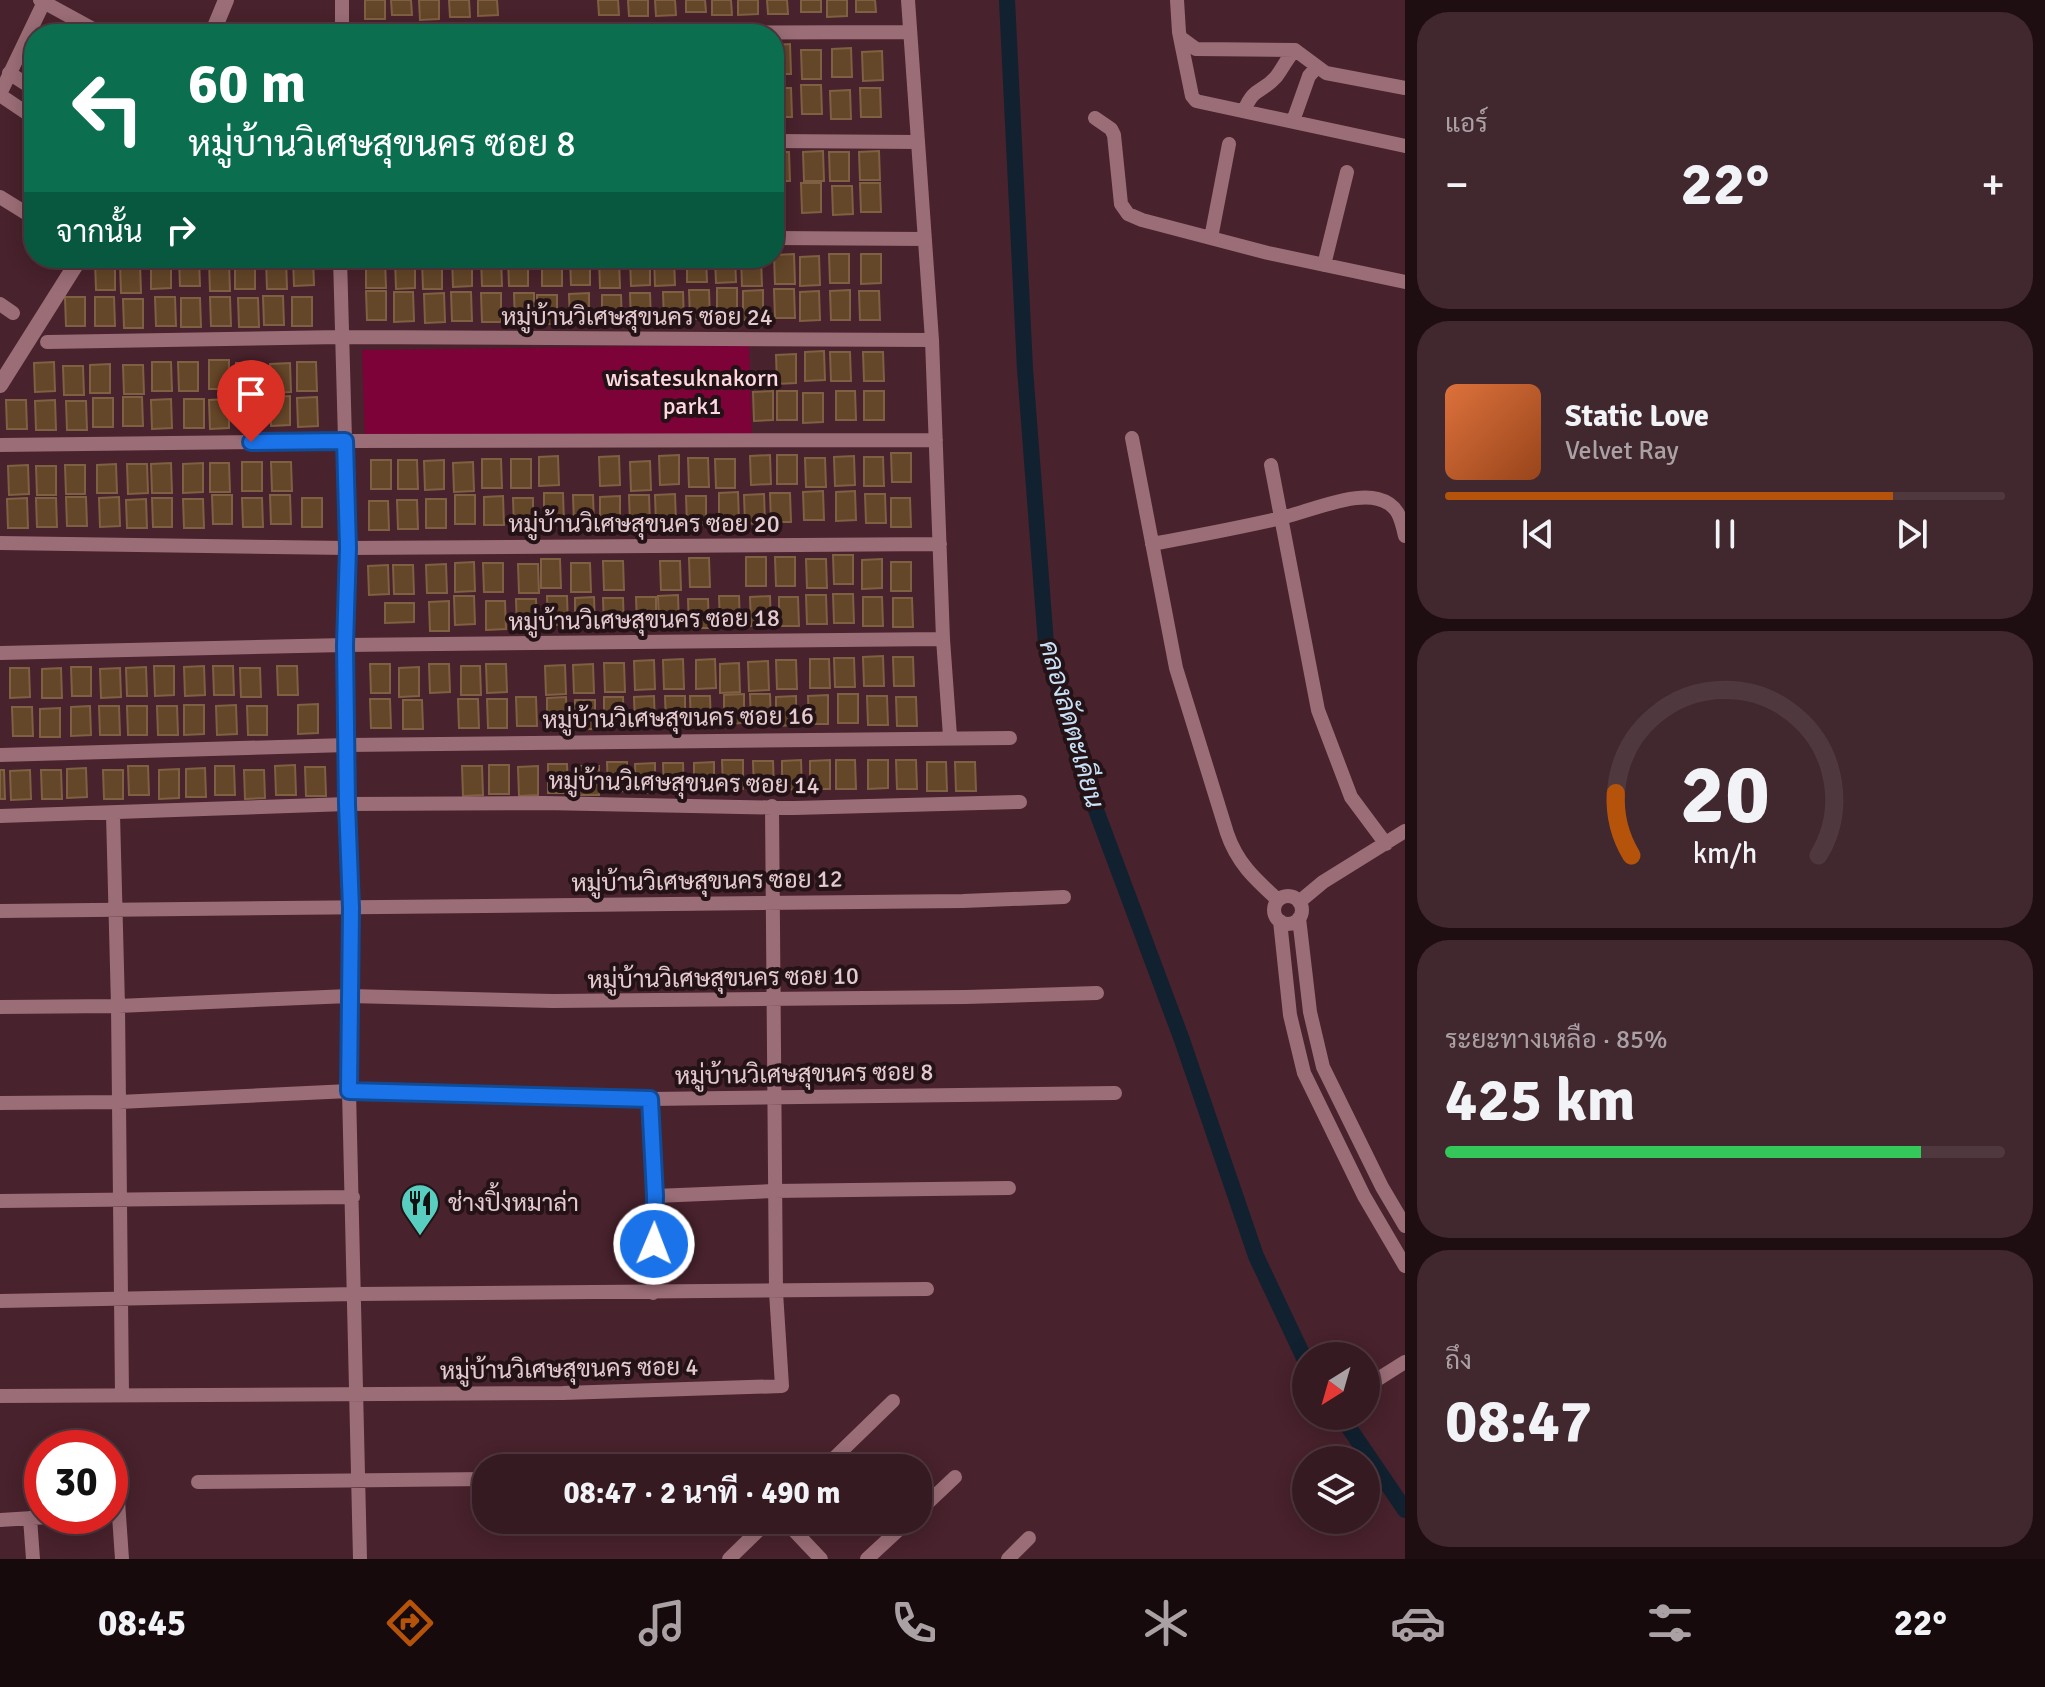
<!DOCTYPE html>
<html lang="th">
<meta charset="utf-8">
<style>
:root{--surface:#361a21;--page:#41272e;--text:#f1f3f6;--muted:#aaa1a5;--line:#50383f;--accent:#b45309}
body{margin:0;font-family:Signika,Sarabun,sans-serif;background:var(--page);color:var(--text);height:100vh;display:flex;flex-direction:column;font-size:30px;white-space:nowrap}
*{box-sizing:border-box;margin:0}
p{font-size:26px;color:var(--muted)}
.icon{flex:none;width:44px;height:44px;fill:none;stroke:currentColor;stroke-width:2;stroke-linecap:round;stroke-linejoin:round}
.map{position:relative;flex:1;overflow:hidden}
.sheet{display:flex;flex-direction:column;gap:12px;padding:12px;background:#1e0e12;width:640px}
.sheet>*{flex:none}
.banner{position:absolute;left:24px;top:24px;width:760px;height:244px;border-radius:32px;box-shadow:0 4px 20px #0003,0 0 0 2px var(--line);background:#0b6e4f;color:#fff;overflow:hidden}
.needle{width:52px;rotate:217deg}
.tools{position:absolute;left:1292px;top:1342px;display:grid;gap:16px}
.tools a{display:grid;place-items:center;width:88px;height:88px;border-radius:50%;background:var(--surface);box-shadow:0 4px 20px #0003,0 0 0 2px var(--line);font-size:40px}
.speed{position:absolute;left:24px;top:1430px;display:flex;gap:16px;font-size:40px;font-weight:700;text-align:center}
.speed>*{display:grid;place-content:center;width:104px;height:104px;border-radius:50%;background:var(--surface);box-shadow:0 4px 20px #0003,0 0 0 2px var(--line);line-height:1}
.speed .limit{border:12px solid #d22;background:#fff;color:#111}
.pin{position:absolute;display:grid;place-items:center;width:68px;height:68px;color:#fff;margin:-82px -34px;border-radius:50% 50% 50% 0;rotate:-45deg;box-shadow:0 0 8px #0007}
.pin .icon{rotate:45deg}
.me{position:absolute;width:88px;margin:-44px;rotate:1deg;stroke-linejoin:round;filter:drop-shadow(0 0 6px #0008)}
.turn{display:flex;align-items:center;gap:28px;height:168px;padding:0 32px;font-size:36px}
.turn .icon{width:104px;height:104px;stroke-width:2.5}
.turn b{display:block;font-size:56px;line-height:68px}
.then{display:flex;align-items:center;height:76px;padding:0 32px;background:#0003;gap:16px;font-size:30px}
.big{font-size:60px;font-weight:700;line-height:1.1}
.sheet .widget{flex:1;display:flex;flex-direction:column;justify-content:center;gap:12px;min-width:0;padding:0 28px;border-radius:32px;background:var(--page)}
.sheet .dial{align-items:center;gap:0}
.dial svg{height:208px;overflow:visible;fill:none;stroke:var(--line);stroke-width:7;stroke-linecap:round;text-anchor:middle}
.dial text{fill:var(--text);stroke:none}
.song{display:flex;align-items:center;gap:24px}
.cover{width:96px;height:96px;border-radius:12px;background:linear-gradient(135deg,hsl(20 70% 55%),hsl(20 70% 35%))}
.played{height:8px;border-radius:4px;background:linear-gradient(90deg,var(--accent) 80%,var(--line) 80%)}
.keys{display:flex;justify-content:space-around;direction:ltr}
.heat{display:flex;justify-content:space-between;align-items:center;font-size:44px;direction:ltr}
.charge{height:12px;border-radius:6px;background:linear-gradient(90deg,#34c759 85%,var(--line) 0)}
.trip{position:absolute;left:472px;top:1454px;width:460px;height:80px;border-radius:32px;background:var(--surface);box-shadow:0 4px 20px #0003,0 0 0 2px var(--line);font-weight:700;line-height:80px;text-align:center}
.tab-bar{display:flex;height:128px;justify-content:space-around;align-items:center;background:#160a0d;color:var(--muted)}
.tab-bar .icon{width:56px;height:56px}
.tab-bar .selected{color:var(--accent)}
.tab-bar b{font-size:36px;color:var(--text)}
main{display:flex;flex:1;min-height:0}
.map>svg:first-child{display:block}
</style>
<main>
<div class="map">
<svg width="1405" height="1559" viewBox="0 0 1405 1559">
<rect width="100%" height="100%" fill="#48222c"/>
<path fill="#7d0238" d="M749,345L752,437L365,441L362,350Z"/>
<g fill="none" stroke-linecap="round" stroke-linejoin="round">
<path stroke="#11212f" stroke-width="16" d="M1007,0L1025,369L1046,644L1084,778L1182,1040L1256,1256L1306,1362
M1341,1416L1405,1510"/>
</g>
<path fill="#644628" stroke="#806042" stroke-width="2" d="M365,0H385V19H365Z
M391,0H411L412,15H392Z
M419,0H439V19L420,20Z
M449,0H469L470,17H450Z
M478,0H497L498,15L478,16Z
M598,0H618L619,15H599Z
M628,0H648V16H629Z
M655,0H675L676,15L656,16Z
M686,0H705L706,12H686Z
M712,0H731L732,15H712Z
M738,0H758V14L738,15Z
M767,0H787L788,14H768Z
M801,0H821V12H801Z
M827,0H847V16L827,17Z
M856,0H875L876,12H856Z
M790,44L791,74H774V45Z
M851,48L852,77H832V49Z
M801,50H821V79H802Z
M882,51L883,80L863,81L862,52Z
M801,85H821L822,114H802Z
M774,88H791L792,117H774Z
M860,88H880L881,117H861Z
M850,90L851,119H831L830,91Z
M823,151L824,181H804L803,152Z
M879,151L880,180H860L859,152Z
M774,152H789L790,181H774Z
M829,152H849V181H830Z
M801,183H821V212L802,213Z
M860,183H880L881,212H861Z
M832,186H852L853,214L833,215Z
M794,254L795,284H775L774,255Z
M829,254H849V283H830Z
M861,254H881V283L861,284Z
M819,256L820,285L800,286V257Z
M179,258H199L200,286H180Z
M293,258H313L314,285L294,286Z
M452,258H472V286L453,287Z
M481,258H501L502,286H482Z
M508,258H528V286H509Z
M542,258H562V286H542Z
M570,258H590V285H571Z
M630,258H650V285L631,286Z
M654,258H674L675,285L655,286Z
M687,258H706L707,282H687Z
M715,258H735L736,282L716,283Z
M741,258H761L762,286H742Z
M286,259L287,289H267L266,260Z
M366,259H385L386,288H366Z
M415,259V288L396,289L395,260Z
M619,259L620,288H600L599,260Z
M151,260H171V288L151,289Z
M235,260H255V289H235Z
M422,260H442V289H423Z
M95,261H115V290H96Z
M209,262H229L230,291H210Z
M120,264H140L141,293H121Z
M717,288H737V317H717Z
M774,289H794L795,318H775Z
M689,290H709L710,319H690Z
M763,290V319L743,320V291Z
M850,290V320H831L830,291Z
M366,291H386V320H367Z
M819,291L820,320L800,321V292Z
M859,291H879L880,320H860Z
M394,292H413L414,321L394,322Z
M451,292H471L472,321H452Z
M663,292H683L684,321H664Z
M444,293L445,322L425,323L424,294Z
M481,293H501V322H482Z
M514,293H534V322H515Z
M589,293V322L570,323L569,294Z
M630,293H650L651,322H631Z
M537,295H557V324H537Z
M602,295H621L622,324H602Z
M263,296H283L284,325H264Z
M65,297H85V326H66Z
M95,297H114L115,326H95Z
M155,297H175L176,326H156Z
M210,297H230L231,326H211Z
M292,297H312V326H292Z
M181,298H200L201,327H181Z
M238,298H258L259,327H239Z
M123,299H143V328H124Z
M824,351L825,380L805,381V352Z
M830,352H850L851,381H831Z
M863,352H883L884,381H864Z
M796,354V383L777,384L776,355Z
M209,360H229V389H209Z
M54,362L55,391L35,392L34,363Z
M152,362H171L172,391H152Z
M178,362H198V391H179Z
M297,362H316L317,391H297Z
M236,363H256L257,392H237Z
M290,363L291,392L271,393L270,364Z
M110,364V393H90V365Z
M123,365H143L144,394H124Z
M63,366H83L84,395H64Z
M773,391V420L754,421L753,392Z
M777,391H797V420H777Z
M836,391H855L856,420H836Z
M864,391H884V420H864Z
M803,393H823V422L803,423Z
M290,396V425L271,426L270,397Z
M123,397H142L143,426H123Z
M317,397L318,426L298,427L297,398Z
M93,398H113V427H93Z
M241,398H261L262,427H242Z
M171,399L172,428L152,429L151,400Z
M184,399H204V428H184Z
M229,399V428L210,429L209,400Z
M6,400H26L27,429H7Z
M55,400L56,430H36L35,401Z
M66,401H86L87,430H67Z
M891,453H911V482H892Z
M679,455V484L660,485L659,456Z
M770,455L771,484L751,485L750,456Z
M777,455H797V484H777Z
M558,456L559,485L539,486V457Z
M619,456L620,485L600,486L599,457Z
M854,456L855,485L835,486L834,457Z
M864,457H883L884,486H864Z
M688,458H708L709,487H689Z
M805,458H825L826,487H806Z
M482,459H501L502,488H482Z
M511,459H531V488H511Z
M715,459H735V488H716Z
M371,460H391V489H371Z
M398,460H417L418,489H398Z
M444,460V489L425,490L424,461Z
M650,461L651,490L631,491L630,462Z
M242,462H262V491H242Z
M271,462H291L292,491H272Z
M473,462L474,491L454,492L453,463Z
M171,463L172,493H152L151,464Z
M203,463V492L183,493V464Z
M210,463H229L230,492H210Z
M116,464L117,493H97V465Z
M127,464H147L148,493L128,494Z
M28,465L29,494L9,495L8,466Z
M65,465H85V494H66Z
M36,466H56V495H37Z
M823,491L824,520H804L803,492Z
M855,491L856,520L836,521V492Z
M738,492L739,521H719V493Z
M544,493H563L564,522H544Z
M770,493H790L791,522H771Z
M675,494L676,523L656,524L655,495Z
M764,494L765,523L745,524L744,495Z
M865,494H885L886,523H866Z
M212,495H232V524H213Z
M270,495H290L291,524H271Z
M455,495H475V524H455Z
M573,495H593L594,524H574Z
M629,495H649L650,524H630Z
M503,496L504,525H484V497Z
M620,496V525L600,526V497Z
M686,496H706V525H687Z
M66,497H86L87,526H67Z
M119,497L120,526L100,527L99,498Z
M27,498L28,528H8L7,499Z
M36,498H56L57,527H37Z
M152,498H172V527H153Z
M242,498H262L263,527H243Z
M302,498H322V527H302Z
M513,498H533V527H514Z
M891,498H910L911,527H891Z
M146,499L147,528H127L126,500Z
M183,499H203L204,528H184Z
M426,499H446V528H426Z
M397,500H417L418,529H398Z
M369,501H388L389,530H369Z
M833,555H853V584H834Z
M746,557H766V586H746Z
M775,557H795V586H776Z
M689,558H709L710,587H690Z
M541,559H560L561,588H541Z
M806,559H826L827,588H807Z
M882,559V588L862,589V560Z
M603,561H623L624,590H604Z
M660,561H680L681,590H661Z
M474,562L475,591L455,592V563Z
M891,562H911V591H891Z
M483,563H503V592H484Z
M571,563H590L591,592H571Z
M446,564L447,593H427L426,565Z
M518,564H538L539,593H519Z
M388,565L389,594L369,595L368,566Z
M393,565H413L414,594H394Z
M833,594H853L854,623H834Z
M678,595L679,624L659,625L658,596Z
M806,595H826L827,624H807Z
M454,596H474L475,624L455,625Z
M547,596H567L568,625H548Z
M719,596H739L740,625H720Z
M770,596L771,625L751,626L750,597Z
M594,597L595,626H575V598Z
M636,597H656V626H637Z
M779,597H798L799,626H779Z
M863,597H882L883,626H863Z
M603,598H623L624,627H604Z
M893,598H912L913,627H893Z
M516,599H536L537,628H517Z
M688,599H708L709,628H689Z
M449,601V631H430L429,602Z
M486,601H505L506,629L486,630Z
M385,603H414V622L385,623Z
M883,656L884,686H864L863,657Z
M893,657H913L914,686H894Z
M834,658H854L855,687H835Z
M683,659L684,689H664L663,660Z
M715,659L716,688L696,689V660Z
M810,659H829L830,688H810Z
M654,660L655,689L635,690L634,661Z
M776,660H796L797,689H777Z
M768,661L769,690L749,691L748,662Z
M604,663H624L625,692H605Z
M739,663L740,692L720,693V664Z
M370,664H390V693H371Z
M429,664H449L450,692L430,693Z
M486,664H506L507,692L487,693Z
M593,664L594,693H574L573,665Z
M565,665L566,694L546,695L545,666Z
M154,666H174V695L155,696Z
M204,666L205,695L185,696L184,667Z
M213,666H233L234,695H214Z
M277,666H297L298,695H278Z
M461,666H480L481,695H461Z
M71,667H91V696H72Z
M146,667L147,696H127L126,668Z
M419,667V696L399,697V668Z
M10,668H29L30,697L10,698Z
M61,668L62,698H42V669Z
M120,668L121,697L101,698L100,669Z
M240,668H260L261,697H241Z
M744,694V723L724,724V695Z
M750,694H770L771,723H751Z
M838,694H858V723H838Z
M828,695V724H809L808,696Z
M654,696L655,725L635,726L634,697Z
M665,696H685V725H666Z
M690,696H710L711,725H691Z
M796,696V725L776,726V697Z
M867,696H887L888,725H868Z
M516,697H536L537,726H517Z
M566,697L567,726L547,727V698Z
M604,697H623L624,726H604Z
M896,697H916L917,726H897Z
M370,699H390L391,728H371Z
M458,699H478L479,728H459Z
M487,699H507V728H488Z
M403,700H422L423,729H403Z
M575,700H595V729H575Z
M318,704V733L298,734V705Z
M184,705H204V734L184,735Z
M236,705L237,734L217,735L216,706Z
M90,706L91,735L71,736V707Z
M99,706H119L120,735H100Z
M127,706H147V735H128Z
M157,706H177L178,735H158Z
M247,706H267V735H248Z
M12,707H32L33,736H13Z
M60,708V737H40V709Z
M722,760H743V789H723Z
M801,760L802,789L782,790V761Z
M830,760V789H810V761Z
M836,760H855L856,789H836Z
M868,760H888V788L868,789Z
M896,760H916L917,789H897Z
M753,761H773L774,790H754Z
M607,762H627V791L608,792Z
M714,762V792H694V763Z
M927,762H946L947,791H927Z
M955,762H975L976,791H956Z
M655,763V793H636L635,764Z
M663,763H683L684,792H664Z
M548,764H567L568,793H548Z
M295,765L296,795H276L275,766Z
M489,765H509V794H489Z
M128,766H148L149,795H129Z
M215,766H234L235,795H215Z
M462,766H482L483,795L463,796Z
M538,766V795L519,796L518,767Z
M579,766H599V795H580Z
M305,767H325L326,796H306Z
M86,768L87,797L67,798V769Z
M205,768L206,797H186V769Z
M179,769V798L159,799V770Z
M0,770H4L5,799H0Z
M30,770L31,799L11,800L10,771Z
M41,770H61L62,799H42Z
M103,770H123V799H104Z
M244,770H264L265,798L245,799Z"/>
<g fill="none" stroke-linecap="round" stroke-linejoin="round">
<path stroke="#9b6d77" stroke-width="14" d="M40,0L102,34
M342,0V34
M908,0L932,340L943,639L950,736
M1177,0L1179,32L1192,96L1196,101L1405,146
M425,34L910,32
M1181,38L1196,49L1295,50L1326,73L1405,88
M9,73L34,89
M0,94L44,2
M0,95L34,118
M1244,111C1254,86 1262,93 1276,77C1283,68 1287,58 1295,50
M1095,118L1111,129L1114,135L1121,204L1128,214L1142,220L1268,253L1405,282
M1293,121L1309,76L1317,67
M774,141L918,142
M0,197L34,218
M774,238L925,239
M1211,238L1229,144
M340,258L348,548L345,645L351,908L349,1091L360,1559
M1324,265L1347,172
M0,304L13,313
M47,342L341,337L932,340
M1132,438L1176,668L1227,833C1237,863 1255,879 1278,900
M0,445L345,441L936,440
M1271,465L1318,710L1351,797L1386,844
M0,543L348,548L940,544
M1152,544C1195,536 1238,528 1281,518C1307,512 1352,492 1378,499C1398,504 1401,518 1405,536
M0,653L345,645L943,639
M0,755L347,745L1010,738
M113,814L118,1006L122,1395
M0,816L347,804L544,803L794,808L1020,802
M1274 910a14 14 0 1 1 28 0a14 14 0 1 1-28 0Z
M1299,902L1323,882L1405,831
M0,911L963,901L1064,897
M1299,918L1310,1012L1323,1067L1382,1187L1405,1226
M1280,921L1290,1015L1304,1073L1364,1196L1405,1266
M0,1007L118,1006L349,996L553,1001L965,997L1097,993
M650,1099L655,1196L653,1293
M0,1103L119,1102L349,1091L650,1099L1115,1093
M655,1196L774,1191L1009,1188
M0,1201L353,1197
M0,1301L356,1294L927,1289
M1378,1379L1405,1362
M0,1396L563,1393L782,1386L776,1292L772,806
M824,1468L893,1401
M116,1472L122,1559
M198,1482L486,1479
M918,1512L955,1477
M30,1518L33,1559
M0,1520L65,1516
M784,1520L821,1559
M729,1559L769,1520
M867,1559L909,1520
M1008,1559L1029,1538"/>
<path stroke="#9b6d77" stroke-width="16" d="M212,34L226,0
M0,385L80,258"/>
</g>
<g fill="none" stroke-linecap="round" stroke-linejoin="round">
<defs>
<path id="route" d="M251,442L345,441L348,548L345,645L347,804L351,908L349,1091L650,1099L655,1196L654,1244"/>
</defs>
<use href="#route" stroke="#114b97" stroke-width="20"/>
<use href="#route" stroke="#1a73e8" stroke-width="14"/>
</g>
<defs>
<symbol id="restaurant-pin" viewBox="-11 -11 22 30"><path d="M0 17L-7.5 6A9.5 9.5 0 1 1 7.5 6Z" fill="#58cec0" stroke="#231216"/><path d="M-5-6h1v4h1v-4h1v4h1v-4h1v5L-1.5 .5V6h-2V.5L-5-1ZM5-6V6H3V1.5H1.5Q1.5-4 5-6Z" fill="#111"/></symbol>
</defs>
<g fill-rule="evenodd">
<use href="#restaurant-pin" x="398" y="1181" width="44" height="60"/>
</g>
<g text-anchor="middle" stroke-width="8" stroke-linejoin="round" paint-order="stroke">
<g font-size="24" fill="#e4cacf" stroke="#231216">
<text x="637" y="325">หมู่บ้านวิเศษสุขนคร ซอย 24</text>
<text x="644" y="532">หมู่บ้านวิเศษสุขนคร ซอย 20</text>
<text transform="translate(644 620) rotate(-1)" y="8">หมู่บ้านวิเศษสุขนคร ซอย 18</text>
<text transform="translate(678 718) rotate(-1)" y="8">หมู่บ้านวิเศษสุขนคร ซอย 16</text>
<text transform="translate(684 783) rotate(1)" y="8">หมู่บ้านวิเศษสุขนคร ซอย 14</text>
<text transform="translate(707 881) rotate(-1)" y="8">หมู่บ้านวิเศษสุขนคร ซอย 12</text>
<text transform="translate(723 978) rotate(-1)" y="8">หมู่บ้านวิเศษสุขนคร ซอย 10</text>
<text transform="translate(804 1074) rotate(-1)" y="8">หมู่บ้านวิเศษสุขนคร ซอย 8</text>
<text transform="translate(569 1369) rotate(-1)" y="8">หมู่บ้านวิเศษสุขนคร ซอย 4</text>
</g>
<g font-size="24" fill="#fddae1" stroke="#231216">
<text x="692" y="386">wisatesuknakorn<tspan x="692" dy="28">park1</tspan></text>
</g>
<g font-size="24" fill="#e4cacf" stroke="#231216" text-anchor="start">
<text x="448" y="1211">ช่างปิ้งหมาล่า</text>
</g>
<g font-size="26" font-style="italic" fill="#c9e1f7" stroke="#231216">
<text transform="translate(1072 724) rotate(74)" y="9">คลองลัดตะเคียน</text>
</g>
</g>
</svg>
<div class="tools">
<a><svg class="needle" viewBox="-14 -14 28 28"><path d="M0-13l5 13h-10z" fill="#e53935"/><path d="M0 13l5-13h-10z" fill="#aaa1a5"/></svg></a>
<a><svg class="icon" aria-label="layers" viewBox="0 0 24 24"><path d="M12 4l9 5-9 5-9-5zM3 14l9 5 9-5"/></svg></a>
</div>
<div class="speed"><div class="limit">30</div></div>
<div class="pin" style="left:251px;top:442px;background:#d93025"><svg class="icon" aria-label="arrive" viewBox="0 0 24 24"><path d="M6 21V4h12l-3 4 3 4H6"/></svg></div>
<svg class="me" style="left:654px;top:1244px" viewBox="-20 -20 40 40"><circle r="17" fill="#1a73e8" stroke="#fff" stroke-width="3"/><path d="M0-11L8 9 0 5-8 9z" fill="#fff"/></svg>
<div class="trip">08:47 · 2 นาที · 490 m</div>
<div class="banner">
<div class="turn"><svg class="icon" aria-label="left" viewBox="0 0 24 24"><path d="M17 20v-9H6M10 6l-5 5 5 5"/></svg><div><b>60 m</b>หมู่บ้านวิเศษสุขนคร ซอย 8</div></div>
<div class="then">จากนั้น<svg class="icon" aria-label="right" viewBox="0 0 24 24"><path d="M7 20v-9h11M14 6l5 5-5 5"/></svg></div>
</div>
</div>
<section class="sheet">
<div class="widget"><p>แอร์</p>
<div class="heat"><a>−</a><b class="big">22°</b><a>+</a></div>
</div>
<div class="widget">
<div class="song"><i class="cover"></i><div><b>Static Love</b><p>Velvet Ray</p></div></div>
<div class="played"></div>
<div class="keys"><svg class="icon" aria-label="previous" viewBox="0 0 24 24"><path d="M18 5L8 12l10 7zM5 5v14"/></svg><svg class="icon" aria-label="pause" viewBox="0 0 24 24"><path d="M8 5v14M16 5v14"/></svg><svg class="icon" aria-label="next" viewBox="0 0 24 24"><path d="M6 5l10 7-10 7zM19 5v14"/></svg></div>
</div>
<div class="widget dial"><svg viewBox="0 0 100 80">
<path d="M14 69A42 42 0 1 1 86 69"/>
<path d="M14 69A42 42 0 0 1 8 45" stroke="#b45309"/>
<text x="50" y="56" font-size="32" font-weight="700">20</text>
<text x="50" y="72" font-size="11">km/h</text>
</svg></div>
<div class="widget"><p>ระยะทางเหลือ · 85%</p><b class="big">425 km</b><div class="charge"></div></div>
<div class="widget"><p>ถึง</p><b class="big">08:47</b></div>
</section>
</main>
<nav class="tab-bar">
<b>08:45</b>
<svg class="icon selected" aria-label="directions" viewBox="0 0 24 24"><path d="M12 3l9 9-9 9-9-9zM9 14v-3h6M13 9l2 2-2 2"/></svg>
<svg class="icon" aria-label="music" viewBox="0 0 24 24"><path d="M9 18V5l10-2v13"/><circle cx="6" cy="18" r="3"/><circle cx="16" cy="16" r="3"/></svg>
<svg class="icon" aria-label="phone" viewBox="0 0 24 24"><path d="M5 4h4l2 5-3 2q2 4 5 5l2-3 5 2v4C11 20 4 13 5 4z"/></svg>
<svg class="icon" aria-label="climate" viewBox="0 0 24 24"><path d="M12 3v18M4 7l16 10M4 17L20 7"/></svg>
<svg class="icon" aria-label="car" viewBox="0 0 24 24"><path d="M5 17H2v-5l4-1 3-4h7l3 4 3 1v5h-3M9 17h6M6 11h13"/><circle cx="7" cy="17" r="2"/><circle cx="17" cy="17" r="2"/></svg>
<svg class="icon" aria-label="filters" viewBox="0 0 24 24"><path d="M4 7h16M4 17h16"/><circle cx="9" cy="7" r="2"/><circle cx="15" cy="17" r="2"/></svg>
<b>22°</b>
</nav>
